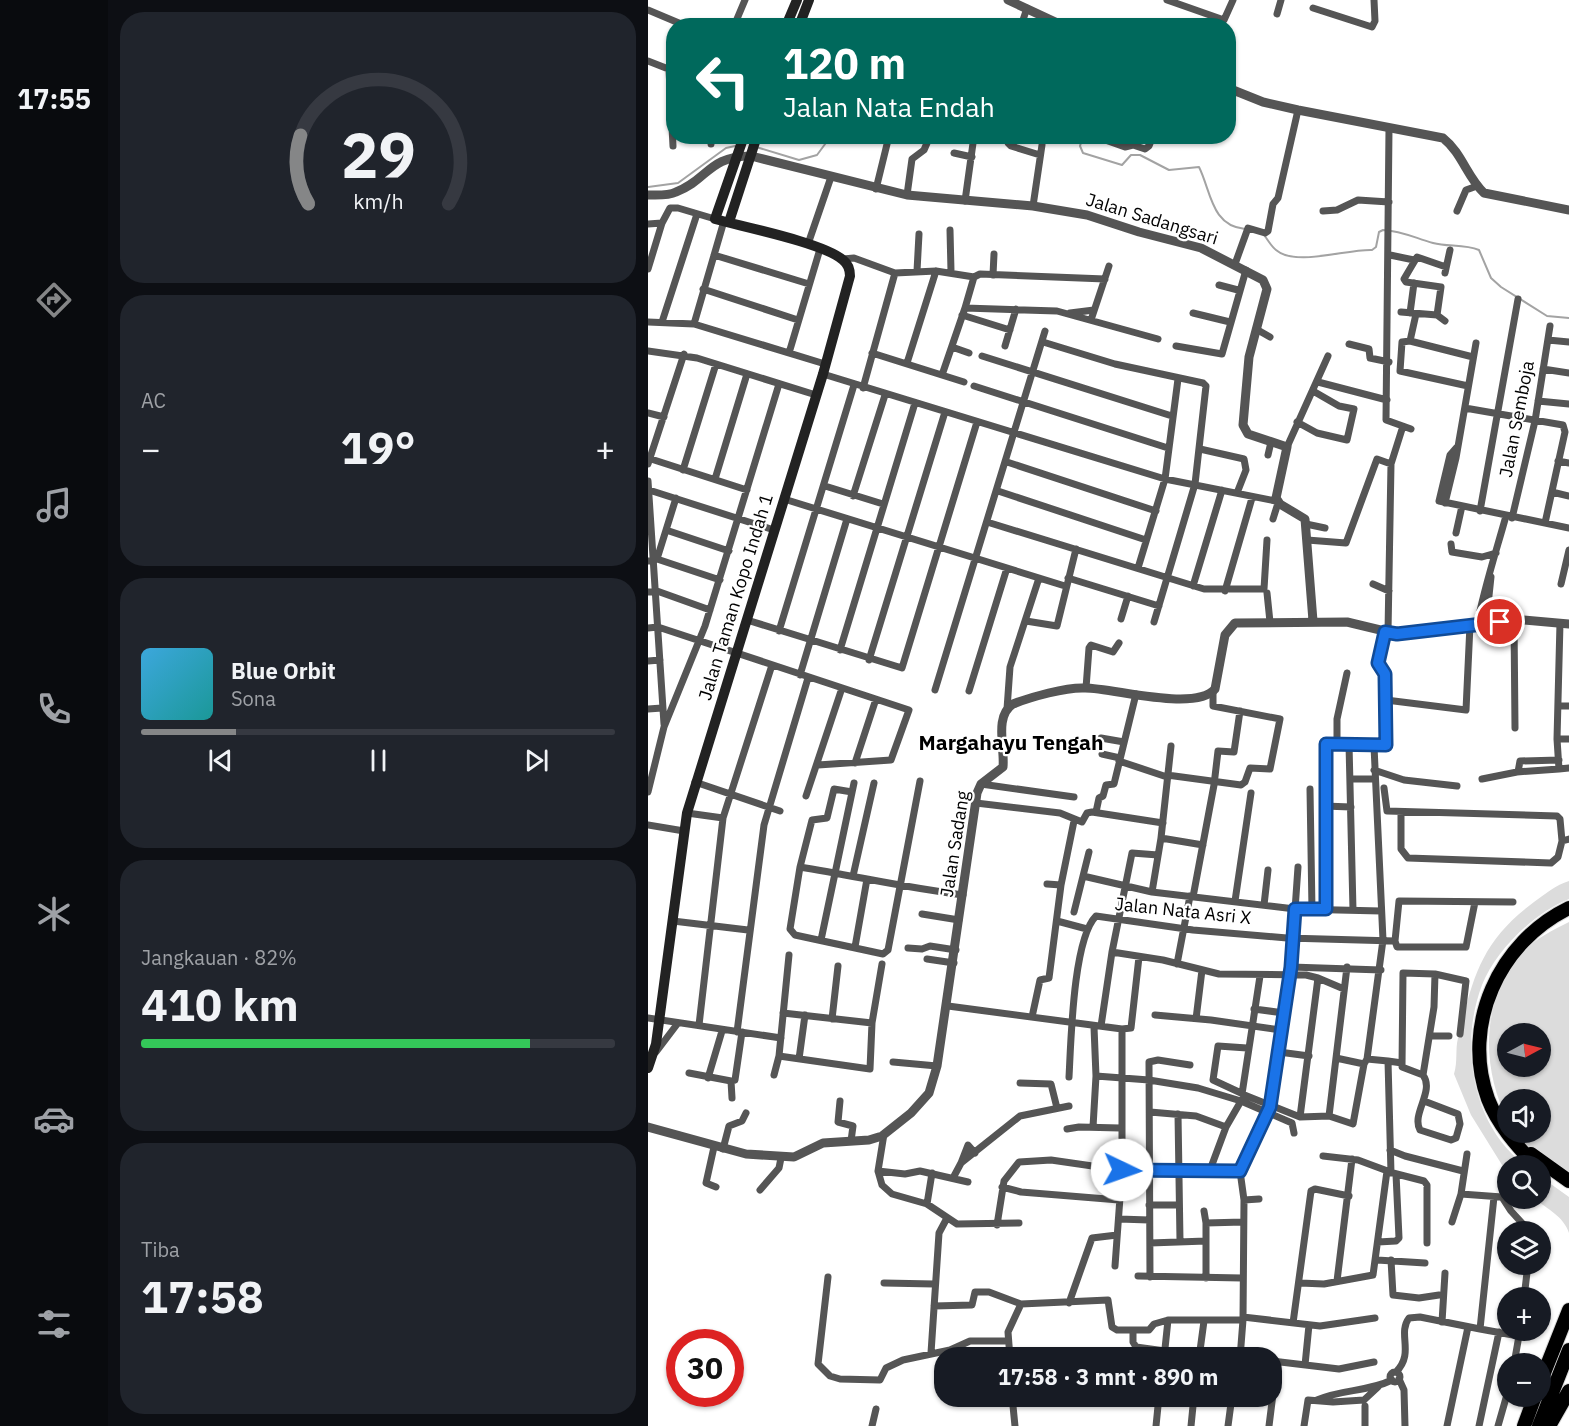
<!DOCTYPE html>
<html lang="id">
<meta charset="utf-8">
<style>
:root{--surface:#171b24;--page:#20242c;--text:#f1f3f6;--muted:#9ea1a6;--line:#363941;--accent:#858687}
body{margin:0;font-family:"IBM Plex Sans",sans-serif;background:var(--page);color:var(--text);height:100vh;display:flex;flex-direction:column;font-size:22px;white-space:nowrap}
*{box-sizing:border-box;margin:0}
p{font-size:20px;color:var(--muted)}
.icon{flex:none;width:33px;height:33px;fill:none;stroke:currentColor;stroke-width:2;stroke-linecap:round;stroke-linejoin:round}
.map{position:relative;flex:1;overflow:hidden}
.panel{display:flex;flex-direction:column;gap:12px;padding:12px;background:#0d0f14;width:540px}
.panel>*{flex:none}
.top-card{position:absolute;left:18px;top:18px;width:570px;height:126px;border-radius:24px;box-shadow:0 2px 4px #0004;background:#00695c;color:#fff;overflow:hidden}
.needle{width:39px;rotate:83deg}
.buttons{position:absolute;left:849px;top:1023px;display:grid;gap:12px}
.buttons a{display:grid;place-items:center;width:54px;height:54px;border-radius:50%;background:var(--surface);box-shadow:0 2px 4px #0004;font-size:30px}
.speed{position:absolute;left:18px;top:1329px;display:flex;gap:12px;font-size:30px;font-weight:700;text-align:center}
.speed>*{display:grid;place-content:center;width:78px;height:78px;border-radius:50%;background:var(--surface);box-shadow:0 2px 4px #0004;line-height:1}
.speed .limit{border:9px solid #d22;background:#fff;color:#111}
.pin{position:absolute;display:grid;place-items:center;width:51px;height:51px;color:#fff;margin:-26px;border:3px solid #fff;border-radius:50%;box-shadow:0 2px 6px #0007}
.me{position:absolute;width:66px;margin:-33px;rotate:93deg;stroke-linejoin:round;filter:drop-shadow(0 0 4px #0008)}
.turn{display:flex;align-items:center;gap:21px;height:126px;padding:0 18px;font-size:27px}
.turn .icon{width:78px;height:78px;stroke-width:2.5}
.turn b{display:block;font-size:42px;line-height:51px}
.big{font-size:45px;font-weight:700;line-height:1.1}
.panel .widget{flex:1;display:flex;flex-direction:column;justify-content:center;gap:9px;min-width:0;padding:0 21px;border-radius:24px;background:var(--page)}
.panel .dial{align-items:center;gap:0}
.dial svg{height:156px;overflow:visible;fill:none;stroke:var(--line);stroke-width:7;stroke-linecap:round;text-anchor:middle}
.dial text{fill:var(--text);stroke:none}
.song{display:flex;align-items:center;gap:18px}
.cover{width:72px;height:72px;border-radius:9px;background:linear-gradient(135deg,hsl(200 70% 55%),hsl(180 70% 35%))}
.played{height:6px;border-radius:3px;background:linear-gradient(90deg,var(--accent) 20%,var(--line) 20%)}
.keys{display:flex;justify-content:space-around;direction:ltr}
.heat{display:flex;justify-content:space-between;align-items:center;font-size:33px;direction:ltr}
.charge{height:9px;border-radius:4px;background:linear-gradient(90deg,#34c759 82%,var(--line) 0)}
.trip{position:absolute;left:286px;top:1347px;width:348px;height:60px;border-radius:24px;background:var(--surface);box-shadow:0 2px 4px #0004;font-weight:700;line-height:60px;text-align:center}
main{display:flex;flex:1;min-height:0}
.tabs{display:flex;flex-direction:column;width:108px;justify-content:space-around;align-items:center;background:#090b0e;color:var(--muted)}
.tabs .icon{width:42px;height:42px}
.tabs .current{color:var(--accent)}
.tabs b{font-size:27px;color:var(--text)}
.map>svg:first-child{display:block}
</style>
<main>
<nav class="tabs">
<b>17:55</b>
<svg class="icon current" aria-label="directions" viewBox="0 0 24 24"><path d="M12 3l9 9-9 9-9-9zM9 14v-3h6M13 9l2 2-2 2"/></svg>
<svg class="icon" aria-label="music" viewBox="0 0 24 24"><path d="M9 18V5l10-2v13"/><circle cx="6" cy="18" r="3"/><circle cx="16" cy="16" r="3"/></svg>
<svg class="icon" aria-label="phone" viewBox="0 0 24 24"><path d="M5 4h4l2 5-3 2q2 4 5 5l2-3 5 2v4C11 20 4 13 5 4z"/></svg>
<svg class="icon" aria-label="climate" viewBox="0 0 24 24"><path d="M12 3v18M4 7l16 10M4 17L20 7"/></svg>
<svg class="icon" aria-label="car" viewBox="0 0 24 24"><path d="M5 17H2v-5l4-1 3-4h7l3 4 3 1v5h-3M9 17h6M6 11h13"/><circle cx="7" cy="17" r="2"/><circle cx="17" cy="17" r="2"/></svg>
<svg class="icon" aria-label="filters" viewBox="0 0 24 24"><path d="M4 7h16M4 17h16"/><circle cx="9" cy="7" r="2"/><circle cx="15" cy="17" r="2"/></svg>
</nav>
<section class="panel">
<div class="widget dial"><svg viewBox="0 0 100 80">
<path d="M14 69A42 42 0 1 1 86 69"/>
<path d="M14 69A42 42 0 0 1 10 34" stroke="#858687"/>
<text x="50" y="56" font-size="32" font-weight="700">29</text>
<text x="50" y="72" font-size="11">km/h</text>
</svg></div>
<div class="widget"><p>AC</p>
<div class="heat"><a>−</a><b class="big">19°</b><a>+</a></div>
</div>
<div class="widget">
<div class="song"><i class="cover"></i><div><b>Blue Orbit</b><p>Sona</p></div></div>
<div class="played"></div>
<div class="keys"><svg class="icon" aria-label="previous" viewBox="0 0 24 24"><path d="M18 5L8 12l10 7zM5 5v14"/></svg><svg class="icon" aria-label="pause" viewBox="0 0 24 24"><path d="M8 5v14M16 5v14"/></svg><svg class="icon" aria-label="next" viewBox="0 0 24 24"><path d="M6 5l10 7-10 7zM19 5v14"/></svg></div>
</div>
<div class="widget"><p>Jangkauan · 82%</p><b class="big">410 km</b><div class="charge"></div></div>
<div class="widget"><p>Tiba</p><b class="big">17:58</b></div>
</section>
<div class="map">
<svg width="921" height="1426" viewBox="0 0 921 1426">
<rect width="100%" height="100%" fill="#fff"/>
<path fill="#dcdcdc" fill-rule="evenodd" d="M921,881V899C886,913 848,950 834,985C811,1045 824,1126 877,1165L860,1166L859,1173L823,1115L806,1074C810,1061 807,1050 810,1038C825,977 833,941 886,902C897,894 908,885 921,881Z
M921,922V1177L880,1148L867,1133L892,1132V1100H860V1121C833,1068 832,999 875,952C887,939 905,930 921,922ZM860,1034H892V1066H860Z
M893,1177L921,1197V1233C916,1217 899,1208 886,1199L892,1198Z"/>
<g fill="none" stroke-linecap="round" stroke-linejoin="round">
<path stroke="#a3a3a3" stroke-width="2" d="M435,136L432,146L435,153L474,165L483,155H492L521,170L551,167C563,191 563,226 597,229
M108,147L151,160L169,155L183,136
M0,187L30,183L78,148L87,146
M616,235C620,240 623,246 628,250C648,267 698,249 724,250L728,247L731,232L735,230C754,231 767,238 785,243C800,247 816,244 831,250L843,278L853,287L899,316L921,318"/>
<defs>
<path id="motorway" d="M883,1154L921,1181
M888,1166C869,1146 850,1125 840,1099C813,1025 851,942 921,908
M892,1383L921,1310
M876,1426L887,1396
M891,1426L921,1350
M901,1426L921,1391"/>
</defs>
<use href="#motorway" stroke="#dbdbdb" stroke-width="16"/>
<path stroke="#555" stroke-width="7" d="M519,0L576,20L585,0
M665,8L724,27L727,21L726,0
M0,10L38,26
M629,14L633,0
M86,26L97,0
M373,26L379,8
M0,61L23,70
M21,70L25,146
M741,129L738,420L763,429
M63,136V144
M361,136L360,143L363,146L392,155
M446,136L477,147L485,145L497,149L501,146L505,136
M306,153L324,157
M228,189L241,136
M259,195L264,159L276,150L282,136
M317,201L326,136
M385,206L394,145
M675,211L689,210L710,200L741,202
M809,211L818,190L829,186
M0,224L14,223
M302,230L303,271
M160,244L183,177
M66,255L161,284
M742,255L766,260
M195,259L206,258L247,273L288,271L326,277
M587,264L600,228L617,233L620,231L625,204L630,198L650,110
M0,269L14,223L22,208H30L67,219
M269,271L271,234
M797,273L802,250
M345,275L346,254
M571,285L590,290
M55,289L150,320
M317,308L326,277L332,274L457,279
M753,312L789,315L797,321
M422,313L446,310
M545,313L582,322
M762,313L766,283
M314,315L362,330
M789,315L793,287L758,282L756,279L769,257L798,267
M443,320L461,266
M0,322L46,324L177,364
M14,322L49,214
M46,324L76,221
M608,329L622,337
M900,340L921,342
M762,341L768,314
M395,342L467,364L555,383L558,386L547,484L506,622
M701,344L721,349L722,358L741,362
M357,346L368,309
M528,346L574,354L598,270
M304,347L321,353
M0,351L49,358L168,395
M141,353L172,249
M224,353L316,382
M334,356L524,416
M259,363L288,271
M895,369L921,373
M175,374L517,479L628,501
M294,375L317,308L409,311L510,339
M670,382L739,400
M326,386L520,448
M820,386L752,371L754,342L762,341L825,357
M215,388L247,273
M890,401L921,404
M817,408L915,425L917,432L897,523
M0,413L16,417
M649,422L669,433L699,440L706,409L691,406L665,391
M639,447L680,356
M809,447L802,455L791,501L921,528
M552,449L596,459L598,470L589,493
M620,455L623,442
M3,459L99,490
M910,461L921,463
M359,462L508,511
M0,464L36,354
M35,470L68,364
M67,479L99,374
M0,481L16,724
M177,486L235,504
M1,490L126,530
M350,491L498,540
M904,492L921,496
M205,496L237,395
M136,499L417,586
M797,503L808,458L828,343
M832,511L870,299
M864,518L887,421L902,326
M625,519L630,503
M339,522L556,589H616L619,540
M658,524L677,528
M18,530L81,551
M808,533L814,506
M659,540L698,543L729,459L743,464
M803,544L804,552L834,557L848,553
M9,559L72,580
M0,561L9,559L28,498
M490,568L517,479L530,379
M420,578L511,606
M725,584L741,591
M913,584L921,550
M545,586L574,490
M577,591L604,498
M0,592L9,591L62,610
M619,593L622,622
M473,619L480,596
M99,620L254,668L329,422
M378,621L409,626L428,549
M866,621L867,728
M912,623L909,739L911,769L921,768
M838,624L843,577
M829,625C836,588 848,552 858,516
M0,628L10,627L261,710L243,760L170,765
M131,631L206,385
M740,632L743,464L755,426
M192,650L267,403
M221,660L297,412
M0,661L12,660
M152,675L199,519
M438,688L441,648L443,645L465,652L471,643
M287,690L397,331
M321,691L359,568
M738,700L818,710L822,625
M911,706H921
M0,709L14,708
M359,709L362,667L391,578
M453,738L476,742
M909,739H921
M334,743L355,745
M689,744V719L699,673
M701,744L705,910
M454,754L472,758
M471,761L519,777
M207,763L228,699
M726,770L756,780L809,786
M870,772L872,761L911,760
M519,775L593,785L597,782L602,768L622,769L632,719L565,706V692
M702,779H726
M834,779L869,772L911,769
M47,782L132,811
M333,784L426,797
M736,788L739,811L909,816L912,819L914,841L921,839
M662,789L664,910
M0,792L16,727L57,626L131,384
M204,792L186,789L179,818L164,820L152,867L142,929L147,935L235,954L240,950L272,781
M158,796L194,688
M328,803L412,813L434,822L439,813L444,812L515,823
M676,806L703,807
M448,812L451,798L455,796L458,785L466,784L488,694
M753,812V849L760,858L903,863L910,857L914,841
M39,813L75,818
M0,825L36,831
M513,838L523,746
M441,852L435,876L504,892L647,909L733,911
M152,867C207,876 260,888 315,895
M205,876L226,783
M399,884L413,885
M504,892L513,838L555,845
M545,897L566,785L570,751L586,752L592,711
M587,901L603,793
M827,902L818,947H749L747,941L751,901L865,902
M616,905L620,870
M678,909L677,745L679,743L738,745L737,674L730,663L737,632
M426,912L435,876
M274,914L311,920
M25,921L100,930
M409,921L439,929
M173,940L206,783
M207,947L219,879
M260,948L274,949L282,946L308,950
M464,952L515,960L571,974L658,975L670,978L652,1117
M279,959L306,963
M529,964L542,896
M643,967L733,970
M612,976L594,1094L652,1117L681,1116L705,1124L716,1064
M670,978L696,989
M300,1006L474,1029
M606,1009L636,1013
M135,1013L224,1023
M507,1015L563,1020L633,1030
M384,1017L392,980L401,978L413,885L426,821
M0,1018L133,1038
M184,1019L190,966
M548,1019L554,970
M51,1025L75,818L124,665
M453,1026L464,952L484,853L510,855
M89,1032L116,825L160,678
M782,1036H801
M8,1052L30,1023
M631,1052L661,1056
M131,1056L222,1069L224,1023L234,964
M688,1058L716,1064L719,1059L740,1061
M151,1059L157,1015
M719,1059L735,940L726,746
M245,1062L289,1066
M41,1073L83,1081
M126,1075L131,1056L141,955
M775,1075L754,1067L755,973L787,974L818,981L812,1034
M448,1076L501,1080L550,1088L593,1101L644,1123L646,1133
M421,1077C423,1042 425,939 448,916L545,930L639,938L747,941
M60,1078L74,1031
M372,1083L403,1084L409,1108
M593,1093L565,1080L570,1046L599,1048
M84,1098L83,1081L87,1080L94,1032
M192,1101L190,1122L205,1126L203,1141
M776,1101L810,1114L812,1124L808,1138L803,1140L772,1130C763,1114 787,1091 775,1075L786,1007L787,974
M502,1112L548,1116L578,1127
M530,1114L532,1241
M681,1116L699,967
M445,1127L448,1076L446,1027
M419,1129L431,1127L472,1128
M236,1134L230,1171L234,1185L244,1194L279,1204L309,1224L371,1223
M66,1147L58,1183L68,1187
M75,1149L81,1126L94,1121L98,1113
M742,1150L757,1156L815,1171
M819,1154L813,1194L854,1197L863,1211L882,1232
M675,1156L710,1160L745,1173L776,1181L779,1185V1243
M313,1163L320,1145L327,1153
M562,1170L578,1127L593,1101
M230,1171L257,1174L272,1171L320,1182
M743,1173L740,1061L754,1063
M305,1178L313,1163L372,1116L421,1106
M354,1187L373,1192L471,1200
M112,1190L131,1168L133,1158
M596,1200L611,1199
M279,1204L284,1173
M501,1205H531
M556,1211L558,1223
M471,1219L501,1220
M804,1222L813,1194
M349,1225L356,1181L371,1162L403,1160L479,1171H592
M730,1242L748,1241L751,1238L748,1174
M502,1243L558,1241
M729,1260L777,1263
M743,1260L745,1295L771,1298L791,1295
M467,1266L474,1170V1029L483,1028L491,957
M490,1276L594,1278
M180,1277L170,1364L182,1376L192,1379L232,1380L238,1368L255,1360L302,1350L322,1341H360
M502,1277L501,1062L510,1060L542,1065
M558,1278V1223L595,1222
M689,1281L704,1159
M236,1283L286,1284
M652,1283L676,1284L725,1275L739,1171
M876,1298L880,1264
M421,1303L444,1238L469,1235
M286,1306L324,1305L327,1292H341L373,1304L460,1300L464,1327L469,1330H501L506,1324L520,1320
M595,1317L672,1326L727,1318
M794,1322L797,1273
M645,1323L663,1191L667,1189L701,1196
M832,1329L865,1335
M485,1331V1342L488,1347L517,1351
M283,1353L291,1233L299,1218
M362,1358L360,1332L373,1304
M516,1358L520,1320H595
M551,1358L556,1321
M592,1358L595,1320L596,1200L592,1171L622,1107L643,967L650,867
M624,1361L691,1369L726,1362
M866,1364L872,1330
M657,1365L661,1325
M748,1372C767,1353 749,1334 761,1318L772,1317L832,1329L846,1197
M742 1377a5 5 0 1 1 10 0a5 5 0 1 1-10 0Z
M751,1379L756,1390L757,1426
M364,1396L367,1426
M669,1400C693,1389 720,1392 744,1380
M717,1406V1426
M224,1426L228,1409
M508,1426L511,1396
M543,1426L546,1396
M580,1426L584,1396
M621,1426L629,1362
M656,1426L660,1400L685,1402L716,1400L730,1387
M799,1426L820,1327
M831,1426L851,1332
M850,1426L860,1391"/>
<path stroke="#555" stroke-width="9" d="M360,0L416,26
M580,88L615,102L650,110L795,138C814,153 819,177 836,193L921,210
M0,195C9,195 20,196 28,192C60,180 60,156 103,156L259,195L385,206L439,215L491,232L553,248L615,280L619,289L601,357L595,425L600,434L639,447L628,498L632,504L657,519L665,621
M0,1127L98,1154L146,1157L175,1143L221,1140L234,1136L263,1113L281,1093L289,1066L329,793L333,784L355,767C357,748 346,716 365,704C383,697 418,687 437,688C466,688 547,712 567,689L577,635L587,623L699,622L749,634L875,620L921,624"/>
<path stroke="#222" stroke-width="10" d="M138,26L149,0
M151,26L161,0
M81,222L109,136
M0,1068L8,1044L39,813L175,374L202,276C202,270 200,264 195,260C176,243 96,227 67,219L96,136"/>
<use href="#motorway" stroke="#000" stroke-width="14"/>
</g>
<g fill="none" stroke-linecap="round" stroke-linejoin="round">
<defs>
<path id="route" d="M474,1170L592,1171L622,1107L643,967L647,909H678V744L738,745L737,674L730,663L737,632L749,634L852,622"/>
</defs>
<use href="#route" stroke="#114b97" stroke-width="15"/>
<use href="#route" stroke="#1a73e8" stroke-width="10"/>
</g>
<g text-anchor="middle" stroke-width="4.5" stroke-linejoin="round" paint-order="stroke">
<g font-size="18" fill="#000" stroke="#fff">
<text transform="translate(504 219) rotate(17)" y="6">Jalan Sadangsari</text>
<text transform="translate(869 419) rotate(-79)" y="6">Jalan Semboja</text>
<text transform="translate(88 597) rotate(-73)" y="6">Jalan Taman Kopo Indah 1</text>
<text transform="translate(307 844) rotate(-81)" y="6">Jalan Sadang</text>
<text transform="translate(535 911) rotate(6)" y="6">Jalan Nata Asri X</text>
</g>
<g font-size="21" font-weight="bold" fill="#000" stroke="#fff">
<text x="363" y="750">Margahayu Tengah</text>
</g>
</g>
</svg>
<div class="buttons">
<a><svg class="needle" viewBox="-14 -14 28 28"><path d="M0-13l5 13h-10z" fill="#e53935"/><path d="M0 13l5-13h-10z" fill="#9ea1a6"/></svg></a>
<a><svg class="icon" aria-label="sound" viewBox="0 0 24 24"><path d="M4 9h4l5-4v14l-5-4H4zM17 9q2 3 0 6"/></svg></a>
<a><svg class="icon" aria-label="search" viewBox="0 0 24 24"><circle cx="10" cy="10" r="6"/><path d="M15 15l6 6"/></svg></a>
<a><svg class="icon" aria-label="layers" viewBox="0 0 24 24"><path d="M12 4l9 5-9 5-9-5zM3 14l9 5 9-5"/></svg></a>
<a>+</a>
<a>−</a>
</div>
<div class="speed"><div class="limit">30</div></div>
<div class="pin" style="left:852px;top:622px;background:#d93025"><svg class="icon" aria-label="arrive" viewBox="0 0 24 24"><path d="M6 21V4h12l-3 4 3 4H6"/></svg></div>
<svg class="me" style="left:474px;top:1170px" viewBox="-20 -20 40 40"><circle r="19" fill="#fff"/><path d="M0-13L10 11 0 6-10 11z" fill="#1a73e8"/></svg>
<div class="trip">17:58 · 3 mnt · 890 m</div>
<div class="top-card">
<div class="turn"><svg class="icon" aria-label="left" viewBox="0 0 24 24"><path d="M17 20v-9H6M10 6l-5 5 5 5"/></svg><div><b>120 m</b>Jalan Nata Endah</div></div>
</div>
</div>
</main>
